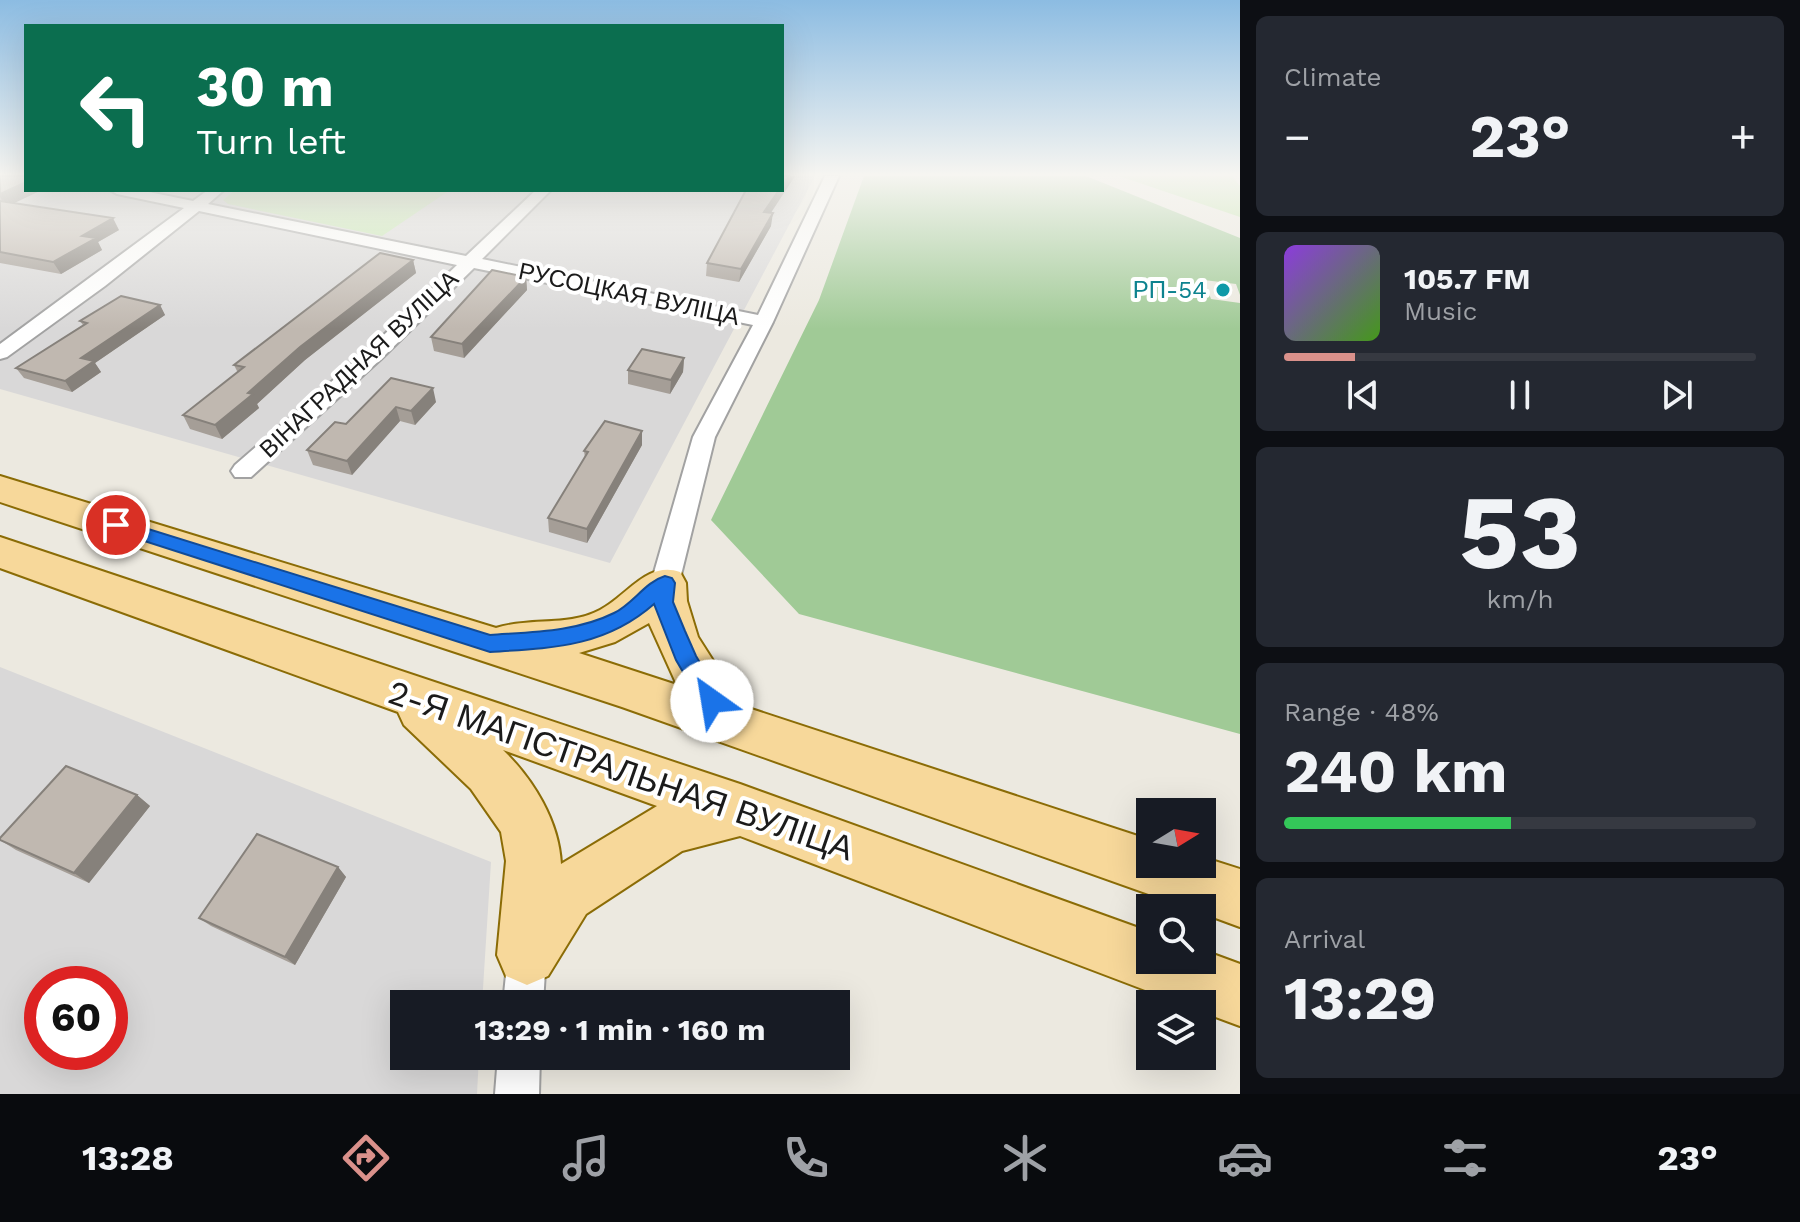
<!DOCTYPE html>
<meta charset="utf-8">
<style>
:root{--surface:#171b24;--page:#242831;--text:#f1f3f6;--muted:#9ea1a6;--line:#363941;--accent:#da918b}
body{margin:0;font-family:"Work Sans",sans-serif;background:var(--page);color:var(--text);height:100vh;display:flex;flex-direction:column;font-size:30px;white-space:nowrap}
*{box-sizing:border-box;margin:0}
p{font-size:26px;color:var(--muted)}
.icon{flex:none;width:44px;height:44px;fill:none;stroke:currentColor;stroke-width:2;stroke-linecap:round;stroke-linejoin:round}
.map{position:relative;flex:1;overflow:hidden}
.drawer{display:flex;flex-direction:column;gap:16px;padding:16px;background:#0d0f14;width:560px}
.drawer>*{flex:none}
.top-card{position:absolute;left:24px;top:24px;width:760px;height:168px;border-radius:0px;box-shadow:0 8px 32px #0002;background:#0b6e4f;color:#fff;overflow:hidden}
.needle{width:52px;rotate:79deg}
.controls{position:absolute;left:1136px;top:798px;display:grid;gap:16px}
.controls a{display:grid;place-items:center;width:80px;height:80px;border-radius:0px;background:var(--surface);box-shadow:0 8px 32px #0002;font-size:40px}
.speed{position:absolute;left:24px;top:966px;display:flex;gap:16px;font-size:40px;font-weight:700;text-align:center}
.speed>*{display:grid;place-content:center;width:104px;height:104px;border-radius:50%;background:var(--surface);box-shadow:0 8px 32px #0002;line-height:1}
.speed .limit{border:12px solid #d22;background:#fff;color:#111}
.pin{position:absolute;display:grid;place-items:center;width:68px;height:68px;color:#fff;margin:-34px;border:4px solid #fff;border-radius:50%;box-shadow:0 2px 8px #0007}
.me{position:absolute;width:88px;margin:-44px;rotate:328deg;stroke-linejoin:round;filter:drop-shadow(0 0 6px #0008)}
.turn{display:flex;align-items:center;gap:28px;height:168px;padding:0 40px;font-size:36px}
.turn .icon{width:104px;height:104px;stroke-width:2.5}
.turn b{display:block;font-size:56px;line-height:68px}
.big{font-size:60px;font-weight:700;line-height:1.1}
.drawer .tile{flex:1;display:flex;flex-direction:column;justify-content:center;gap:12px;min-width:0;padding:0 28px;border-radius:12px;background:var(--page)}
.drawer .dial{align-items:center;gap:0}
.dial b{font-size:104px;line-height:1}
.song{display:flex;align-items:center;gap:24px}
.cover{width:96px;height:96px;border-radius:12px;background:linear-gradient(135deg,hsl(270 70% 55%),hsl(100 70% 35%))}
.played{height:8px;border-radius:4px;background:linear-gradient(90deg,var(--accent) 15%,var(--line) 15%)}
.keys{display:flex;justify-content:space-around;direction:ltr}
.heat{display:flex;justify-content:space-between;align-items:center;font-size:44px;direction:ltr}
.charge{height:12px;border-radius:6px;background:linear-gradient(90deg,#34c759 48%,var(--line) 0)}
.trip{position:absolute;left:390px;top:990px;width:460px;height:80px;border-radius:0px;background:var(--surface);box-shadow:0 8px 32px #0002;font-weight:700;line-height:80px;text-align:center}
.dock{display:flex;height:128px;justify-content:space-around;align-items:center;background:#090b0e;color:var(--muted)}
.dock .icon{width:56px;height:56px}
.dock .current{color:var(--accent)}
.dock b{font-size:36px;color:var(--text)}
main{display:flex;flex:1;min-height:0}
.map>svg:first-child{display:block}
</style>
<main>
<div class="map">
<svg width="1240" height="1094" viewBox="0 0 1240 1094">
<rect width="100%" height="100%" fill="#ece9e0"/>
<path fill="#d9d8d8" fill-rule="evenodd" d="M0,176L26,190H782V176H815L610,563L0,389Z
M0,667L491,862L482,1004H404V1056H479L477,1094H0ZM42,984H110V1052H42Z"/>
<path fill="#bfe5a7" d="M1119,176H1232L1240,186V217Z
M235,190H450L382,236L228,204L223,200Z"/>
<path fill="#a0ca96" d="M864,176H1086L1240,238V295L1236,284L1204,280L1211,299L1240,303V734L799,614L711,520L819,300Z"/>
<g fill="none" stroke-linecap="round" stroke-linejoin="round">
<defs>
<path id="street" d="M825,176H839L773,322L715,437L679,583L675,590L665,594L655,590L651,583L693,437L753,325L474,268L381,359L251,477H235L231,471L235,465L367,351L457,265L199,211L105,286L7,357L0,359V344L184,208L117,194L110,190H139L193,201L208,190H224L208,204L466,256L536,190H551L482,259L758,315Z
M527,936L541,941L546,955L543,1004H503L508,955L513,941Z
M498,1056H540L539,1094H495Z"/>
<path id="primary" d="M0,476L496,628C530,617 568,627 600,610C628,595 647,561 680,572L686,583L687,601L698,637L742,706L1150,840V864H1202V857L1240,869V927L1202,913V908H1188L622,707L0,502ZM649,623L677,685L579,653L615,642Z
M0,537L740,784L1150,932V960H1202V950L1240,964V1026L1202,1012V1004H1182L740,836L682,851L586,914L548,976L527,985L506,976L497,955L506,861L501,832L471,789L404,725L398,712L0,568ZM503,750L657,806L561,864C559,821 533,779 503,750Z"/>
</defs>
<use href="#street" stroke="#a2a2a2" stroke-width="4"/>
<use href="#primary" stroke="#8b6c06" stroke-width="4"/>
<use href="#street" fill="#fff" fill-rule="evenodd"/>
<use href="#primary" fill="#f7d89a" fill-rule="evenodd"/>
</g>
<path fill="#a59e97" d="M0,176L15,203L119,230L98,242L102,250L61,274L0,263Z
M782,176H795L770,213L771,226L739,282L706,276L707,263Z
M413,260L416,273L305,360L257,404L259,408L222,439L190,429L183,415L238,373L234,365Z
M526,277L527,290L464,358L434,351L431,337Z
M160,305L165,315L95,363L101,372L72,392L24,378L16,368L83,325L80,321Z
M684,358L683,372L670,394L628,384V370Z
M391,378L436,402L415,425L400,421L352,475L313,465L307,450L346,424Z
M642,431V445L587,543L549,532L548,518L585,458L584,451Z
M137,795L150,806L89,883L16,850L0,840Z
M338,867L346,877L295,965L211,926L199,918Z"/>
<path fill="#86817b" d="M789,176H795L763,225L764,212L779,190H782V186Z
M26,182V190H42L6,207L0,197V194Z
M773,213L771,226L739,282L741,269Z
M113,218L119,230L98,242L102,250L61,274L53,262L82,236Z
M413,260L416,273L305,360L257,404L259,408L222,439L215,425L248,393L300,347Z
M526,277L527,290L464,358L462,344Z
M160,305L165,315L95,363L101,372L72,392L65,381L81,358Z
M684,358L683,372L670,394L671,380Z
M433,388L436,402L415,425L411,411Z
M396,407L400,421L352,475L347,461Z
M642,431V445L587,543V529Z
M137,795L150,806L89,883L74,873Z
M338,867L346,877L295,965L285,957Z"/>
<path fill="#c0b8b0" stroke="#86817b" stroke-width="2" d="M0,176H26V182L0,194Z
M782,176H789L782,186Z
M746,190H779L764,212L773,213L741,269L707,263Z
M0,201L113,218L82,236L96,238L53,262L0,252Z
M380,253L413,260L300,347L248,393L253,394L215,425L183,415L244,367L234,365Z
M492,270L526,277L462,344L431,337Z
M121,296L160,305L81,358L94,361L65,381L16,368L87,323L80,321Z
M642,349L684,358L671,380L628,370Z
M391,378L433,388L411,411L396,407L347,461L307,450L335,422L346,424Z
M605,421L642,431L587,529L548,518L588,452L584,451Z
M66,766L137,795L74,873L0,840V838Z
M257,834L338,867L285,957L199,918Z"/>
<linearGradient id="sky" x2="0" y2="1"><stop stop-color="#8cbce2"/><stop offset="0.53" stop-color="#f6f5f1"/><stop offset="1" stop-color="#f6f5f1" stop-opacity="0"/></linearGradient>
<rect width="1240" height="329" fill="url(#sky)"/>
<path fill="#1a73e8" stroke="#114b97" stroke-width="2" d="M116,519L490,635C532,632 576,632 614,613C633,604 645,582 665,576L672,578L675,583L673,602L685,631L696,656L723,701L720,708L712,711L704,708L676,660L654,604C605,647 553,648 490,652L110,530L108,525L110,521Z"/>
<circle fill="#0f9aa8" stroke="#fff" stroke-width="3" cx="1223" cy="290" r="8"/>
<g text-anchor="middle" stroke-width="8" stroke-linejoin="round" paint-order="stroke">
<g font-size="24" fill="#0d838f" stroke="#fff" text-anchor="end">
<text x="1207" y="298">РП-54</text>
</g>
<g font-size="24" fill="#1b1b1b" stroke="#fff">
<text transform="translate(629 294) rotate(12)" y="8">РУСОЦКАЯ ВУЛІЦА</text>
<text transform="translate(359 364) rotate(-43)" y="8">ВІНАГРАДНАЯ ВУЛІЦА</text>
</g>
<g font-size="34" fill="#1b1b1b" stroke="#fff">
<text transform="translate(621 770) rotate(19)" y="12">2-Я МАГІСТРАЛЬНАЯ ВУЛІЦА</text>
</g>
</g>
</svg>
<div class="controls">
<a><svg class="needle" viewBox="-14 -14 28 28"><path d="M0-13l5 13h-10z" fill="#e53935"/><path d="M0 13l5-13h-10z" fill="#9ea1a6"/></svg></a>
<a><svg class="icon" aria-label="search" viewBox="0 0 24 24"><circle cx="10" cy="10" r="6"/><path d="M15 15l6 6"/></svg></a>
<a><svg class="icon" aria-label="layers" viewBox="0 0 24 24"><path d="M12 4l9 5-9 5-9-5zM3 14l9 5 9-5"/></svg></a>
</div>
<div class="speed"><div class="limit">60</div></div>
<div class="pin" style="left:116px;top:525px;background:#d93025"><svg class="icon" aria-label="arrive" viewBox="0 0 24 24"><path d="M6 21V4h12l-3 4 3 4H6"/></svg></div>
<svg class="me" style="left:712px;top:701px" viewBox="-20 -20 40 40"><circle r="19" fill="#fff"/><path d="M0-13L10 11 0 6-10 11z" fill="#1a73e8"/></svg>
<div class="trip">13:29 · 1 min · 160 m</div>
<div class="top-card">
<div class="turn"><svg class="icon" aria-label="left" viewBox="0 0 24 24"><path d="M17 20v-9H6M10 6l-5 5 5 5"/></svg><div><b>30 m</b>Turn left</div></div>
</div>
</div>
<section class="drawer">
<div class="tile"><p>Climate</p>
<div class="heat"><a>−</a><b class="big">23°</b><a>+</a></div>
</div>
<div class="tile">
<div class="song"><i class="cover"></i><div><b>105.7 FM</b><p>Music</p></div></div>
<div class="played"></div>
<div class="keys"><svg class="icon" aria-label="previous" viewBox="0 0 24 24"><path d="M18 5L8 12l10 7zM5 5v14"/></svg><svg class="icon" aria-label="pause" viewBox="0 0 24 24"><path d="M8 5v14M16 5v14"/></svg><svg class="icon" aria-label="next" viewBox="0 0 24 24"><path d="M6 5l10 7-10 7zM19 5v14"/></svg></div>
</div>
<div class="tile dial"><b>53</b><p>km/h</p></div>
<div class="tile"><p>Range · 48%</p><b class="big">240 km</b><div class="charge"></div></div>
<div class="tile"><p>Arrival</p><b class="big">13:29</b></div>
</section>
</main>
<nav class="dock">
<b>13:28</b>
<svg class="icon current" aria-label="directions" viewBox="0 0 24 24"><path d="M12 3l9 9-9 9-9-9zM9 14v-3h6M13 9l2 2-2 2"/></svg>
<svg class="icon" aria-label="music" viewBox="0 0 24 24"><path d="M9 18V5l10-2v13"/><circle cx="6" cy="18" r="3"/><circle cx="16" cy="16" r="3"/></svg>
<svg class="icon" aria-label="phone" viewBox="0 0 24 24"><path d="M5 4h4l2 5-3 2q2 4 5 5l2-3 5 2v4C11 20 4 13 5 4z"/></svg>
<svg class="icon" aria-label="climate" viewBox="0 0 24 24"><path d="M12 3v18M4 7l16 10M4 17L20 7"/></svg>
<svg class="icon" aria-label="car" viewBox="0 0 24 24"><path d="M5 17H2v-5l4-1 3-4h7l3 4 3 1v5h-3M9 17h6M6 11h13"/><circle cx="7" cy="17" r="2"/><circle cx="17" cy="17" r="2"/></svg>
<svg class="icon" aria-label="filters" viewBox="0 0 24 24"><path d="M4 7h16M4 17h16"/><circle cx="9" cy="7" r="2"/><circle cx="15" cy="17" r="2"/></svg>
<b>23°</b>
</nav>
